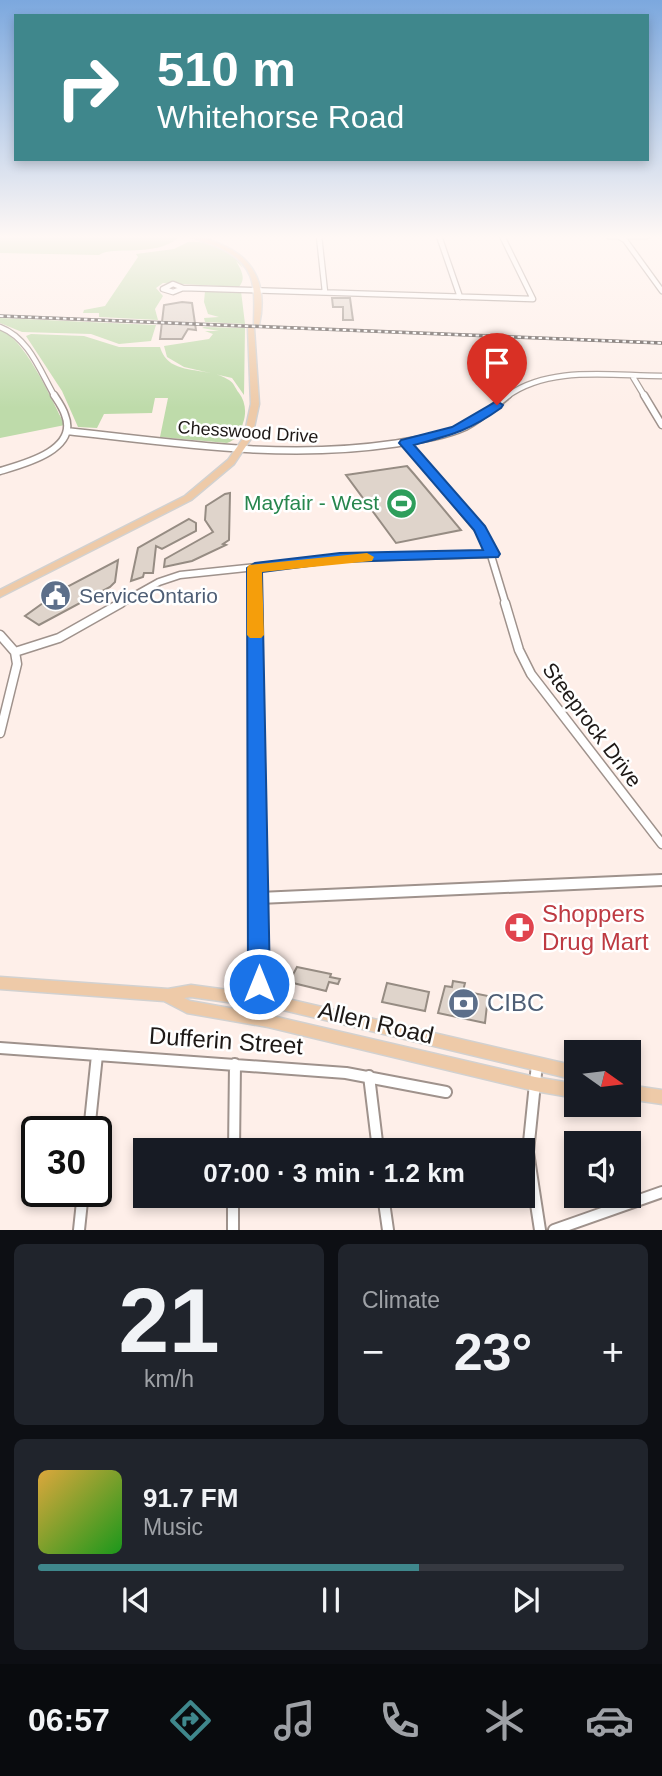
<!DOCTYPE html>
<meta charset="utf-8">
<style>
:root{--surface:#171b24;--page:#20242c;--text:#f1f3f6;--muted:#9ea1a6;--line:#363941;--accent:#3f878c}
body{margin:0;font-family:Arial,sans-serif;background:var(--page);color:var(--text);height:100vh;display:flex;flex-direction:column;font-size:26px;white-space:nowrap}
*{box-sizing:border-box;margin:0}
p{font-size:23px;color:var(--muted)}
.icon{flex:none;width:38px;height:38px;fill:none;stroke:currentColor;stroke-width:2;stroke-linecap:round;stroke-linejoin:round}
.map{position:relative;height:1230px;overflow:hidden}
.details{display:flex;flex-direction:column;gap:14px;padding:14px;background:#0d0f14;flex:1}
.details>*{flex:none}
.hud{position:absolute;left:14px;top:14px;width:635px;height:147px;border-radius:0px;box-shadow:0 4px 10px #0003;background:#3f878c;color:#fff;overflow:hidden}
.needle{width:46px;rotate:104deg}
.buttons{position:absolute;left:564px;top:1040px;display:grid;gap:14px}
.buttons a{display:grid;place-items:center;width:77px;height:77px;border-radius:0px;background:var(--surface);box-shadow:0 4px 10px #0003;font-size:35px}
.speed{position:absolute;left:21px;top:1116px;display:flex;gap:14px;font-size:35px;font-weight:700;text-align:center}
.speed>*{display:grid;place-content:center;width:91px;height:91px;border-radius:50%;background:var(--surface);box-shadow:0 4px 10px #0003;line-height:1}
.speed .limit{border:4px solid #111;border-radius:10px;background:#fff;color:#111}
.pin{position:absolute;display:grid;place-items:center;width:60px;height:60px;color:#fff;margin:-72px -30px;border-radius:50% 50% 50% 0;rotate:-45deg;box-shadow:0 0 7px #0007}
.pin .icon{rotate:45deg}
.me{position:absolute;width:77px;margin:-38px;rotate:0deg;stroke-linejoin:round;filter:drop-shadow(0 0 5px #0008)}
.turn{display:flex;align-items:center;gap:24px;height:147px;padding:0 28px;font-size:32px}
.turn .icon{width:91px;height:91px;stroke-width:2.5}
.turn b{display:block;font-size:49px;line-height:60px}
.big{font-size:52px;font-weight:600;line-height:1.1}
.details .card{flex:1;display:flex;flex-direction:column;justify-content:center;gap:10px;min-width:0;padding:0 24px;border-radius:10px;background:var(--page)}
.details .dial{align-items:center;gap:0}
.dial b{font-size:91px;line-height:1}
.song{display:flex;align-items:center;gap:21px}
.cover{width:84px;height:84px;border-radius:10px;background:linear-gradient(135deg,hsl(40 70% 55%),hsl(120 70% 35%))}
.played{height:7px;border-radius:4px;background:linear-gradient(90deg,var(--accent) 65%,var(--line) 65%)}
.keys{display:flex;justify-content:space-around;direction:ltr}
.heat{display:flex;justify-content:space-between;align-items:center;font-size:38px;direction:ltr}
.details .tiles{flex:1;display:grid;gap:14px;grid-template-columns:1fr 1fr}
.card:last-child{grid-column:span 2}
.trip{position:absolute;left:133px;top:1138px;width:402px;height:70px;border-radius:0px;background:var(--surface);box-shadow:0 4px 10px #0003;font-weight:600;line-height:70px;text-align:center}
.menu{display:flex;height:112px;justify-content:space-around;align-items:center;background:#090b0e;color:var(--muted)}
.menu .icon{width:49px;height:49px}
.menu .active{color:var(--accent)}
.menu b{font-size:32px;color:var(--text)}
.map>svg:first-child{display:block}
</style>
<div class="map">
<svg width="662" height="1230" viewBox="0 0 662 1230">
<rect width="100%" height="100%" fill="#feefe9"/>
<path fill="#bedbaa" d="M0,236H177L178,238C154,258 112,245 99,255L0,253Z
M188,242C208,240 232,249 243,268L236,261C242,271 246,279 239,287L163,283L156,288L163,296L155,309L158,320L99,317V313H83L84,310L105,306L138,257L136,254L174,249Z
M205,291H241L245,324L205,322L204,318L219,317L208,314L204,302Z
M0,318L156,325L151,341L119,344L91,334L22,332L0,323Z
M204,327L245,328L244,395L232,378L184,367L167,357L164,346L209,339L213,334L205,331H219L202,328Z
M0,330C26,339 52,401 65,425L0,438Z
M31,334L84,336L119,347H160C169,378 207,365 229,380C234,383 235,388 239,393C245,401 247,412 243,423C241,432 236,440 227,443L160,437L168,398H155L152,413L104,414L97,428L78,427L62,391L26,336Z"/>
<path fill="#dfd4cb" stroke="#968c83" stroke-width="2" d="M332,298H350L353,320H343V307H333Z
M182,302L192,303L196,330L188,329L182,339H160L164,305Z
M407,466L414,474L461,530L396,543L346,475Z
M230,493L229,540L223,544L226,545L192,561L164,567L165,559L213,532L205,520L206,506L225,494Z
M189,519L196,523V531L162,549L156,546L153,573H144L143,577L131,581L138,548Z
M118,560L115,582L110,587L39,625L25,616L61,590Z
M297,967L331,974L330,977L340,979L338,984L329,982L326,991L289,982Z
M453,981L465,983L463,991L488,996L485,1023L438,1013L445,986L452,987Z
M387,983L429,992L425,1011L382,1002Z"/>
<g fill="none" stroke-linecap="round" stroke-linejoin="round">
<defs>
<path id="minor-far3" d="M319,236L325,292
M439,236L460,297
M609,236H647
M618,236L625,240L662,291
M173,284L183,288L173,292L163,289Z
M183,288L533,299L502,236
M0,327C29,338 40,371 55,397
M633,377L645,397
M506,397C549,365 611,376 662,376"/>
<path id="minor-far2" d="M644,395L662,425
M67,431C175,443 284,460 392,444C417,440 443,437 465,427C481,419 494,406 508,395
M405,443L486,539L506,605
M0,471C24,464 79,450 65,415C63,408 58,401 54,395
M255,568V605
M118,605L159,582L180,575L340,558L493,554"/>
<path id="minor-far1" d="M255,603L259,877
M505,603L519,650L531,674L662,844
M0,635L15,652L17,664L0,733
M15,652L59,638L121,603"/>
<path id="minor" d="M259,898L662,880
M250,1017L260,981L259,875
M0,1048L346,1073L446,1092
M537,1064L528,1152L540,1230
M369,1076L378,1150
M89,1132L97,1055
M234,1150L235,1064
M233,1195V1230
M383,1195L388,1230
M79,1230L83,1192
M554,1230L662,1192"/>
<path id="major" d="M190,236C201,236 211,240 222,245C257,260 267,289 259,325L254,324C255,285 257,264 216,246C208,243 198,240 190,236Z
M251,326L254,328L259,404L252,437L234,464L191,500L0,597V590L185,496L228,460L244,437L251,404L248,328Z
M0,977L168,989L191,985L279,997L576,1066V1080L279,1009L191,997L184,998L190,1001L268,1015L535,1077L576,1084V1098L535,1091L268,1027L187,1013L164,1001L0,989Z
M628,1085L662,1090V1104L628,1099Z"/>
</defs>
<use href="#minor-far3" stroke="#9f928c" stroke-width="7"/>
<use href="#minor-far2" stroke="#9f928c" stroke-width="9"/>
<use href="#minor-far1" stroke="#9f928c" stroke-width="11"/>
<use href="#minor" stroke="#9f928c" stroke-width="14"/>
<use href="#major" stroke="#d2d1d0" stroke-width="3"/>
<use href="#minor-far3" stroke="#fff" stroke-width="4.5"/>
<use href="#minor-far2" stroke="#fff" stroke-width="6"/>
<use href="#minor-far1" stroke="#fff" stroke-width="8"/>
<use href="#minor" stroke="#fff" stroke-width="10"/>
<use href="#major" fill="#eecaa8" fill-rule="evenodd"/>
<defs>
<path id="rail" d="M0,316L662,343"/>
</defs>
<use href="#rail" stroke="#48413e" stroke-width="3.5"/>
<use href="#rail" stroke="#fff" stroke-width="2" stroke-dasharray="3.5" stroke-linecap="butt"/>
</g>
<linearGradient id="sky" x2="0" y2="1"><stop stop-color="#7ca8de"/><stop offset="0.58" stop-color="#fff8f5"/><stop offset="1" stop-color="#fff8f5" stop-opacity="0"/></linearGradient>
<rect width="662" height="408" fill="url(#sky)"/>
<path fill="#1a73e8" stroke="#114b97" stroke-width="2" d="M497,401L503,405L501,408C469,431 451,435 414,445L485,526L500,554L498,557L340,562L262,572L270,984L267,991L259,994L251,991L248,984L247,568L255,563L340,553L483,550L474,530L399,443L401,440L452,427Z"/>
<path fill="#f59e0b" d="M367,553L374,557L372,561L262,572L264,635L261,638H250L247,635V568L249,565Z"/>
<defs>
<symbol id="stadium-disc" viewBox="-11 -11 22 22"><circle r="9.5" fill="#2e9e5b" stroke="#fff"/><path d="M0-5a6.5 5 0 1 0 0 10a6.5 5 0 1 0 0-10ZM-3.5-1.8h7v3.6h-7Z" fill="#fff"/></symbol>
<symbol id="civic-disc" viewBox="-11 -11 22 22"><circle r="9.5" fill="#5c6f8a" stroke="#fff"/><path d="M-.6-6.5H3V-4.5H.6V-3L4-1V1h2V6H-6V1h2V-1L-.6-3ZM-1.2 2.5V6h2.4V2.5Z" fill="#fff"/></symbol>
<symbol id="pharmacy-disc" viewBox="-11 -11 22 22"><circle r="9.5" fill="#e0444e" stroke="#fff"/><path d="M-2-6h4v4h4v4h-4v4h-4v-4h-4v-4h4Z" fill="#fff"/></symbol>
<symbol id="bank-disc" viewBox="-11 -11 22 22"><circle r="9.5" fill="#5c6f8a" stroke="#fff"/><path d="M-6-4H6V4H-6ZM0-2.3a2.3 2.3 0 1 0 0 4.6a2.3 2.3 0 1 0 0-4.6Z" fill="#fff"/></symbol>
</defs>
<g fill-rule="evenodd">
<use href="#stadium-disc" x="384" y="486" width="35" height="35"/>
<use href="#civic-disc" x="38" y="578" width="35" height="35"/>
<use href="#pharmacy-disc" x="502" y="910" width="35" height="35"/>
<use href="#bank-disc" x="446" y="986" width="35" height="35"/>
</g>
<g text-anchor="middle" stroke-width="5" stroke-linejoin="round" paint-order="stroke">
<g font-size="18" fill="#1d1816" stroke="#fff">
<text transform="translate(248 432) rotate(4)" y="6">Chesswood Drive</text>
</g>
<g font-size="21" fill="#27864d" stroke="#fff" text-anchor="end">
<text x="379" y="510">Mayfair - West</text>
</g>
<g font-size="21" fill="#4e5e75" stroke="#fff" text-anchor="start">
<text x="79" y="603">ServiceOntario</text>
</g>
<g font-size="21" fill="#1d1816" stroke="#fff">
<text transform="translate(592 725) rotate(53)" y="7">Steeprock Drive</text>
</g>
<g font-size="24" fill="#be3a42" stroke="#fff" text-anchor="start">
<text x="542" y="922">Shoppers<tspan x="542" dy="28">Drug Mart</tspan></text>
</g>
<g font-size="24" fill="#4e5e75" stroke="#fff" text-anchor="start">
<text x="487" y="1011">CIBC</text>
</g>
<g font-size="24" fill="#1d1816" stroke="#fff">
<text transform="translate(376 1023) rotate(13)" y="8">Allen Road</text>
<text transform="translate(226 1041) rotate(4)" y="8">Dufferin Street</text>
</g>
</g>
</svg>
<div class="buttons">
<a><svg class="needle" viewBox="-14 -14 28 28"><path d="M0-13l5 13h-10z" fill="#e53935"/><path d="M0 13l5-13h-10z" fill="#9ea1a6"/></svg></a>
<a><svg class="icon" aria-label="sound" viewBox="0 0 24 24"><path d="M4 9h4l5-4v14l-5-4H4zM17 9q2 3 0 6"/></svg></a>
</div>
<div class="speed"><div class="limit">30</div></div>
<div class="pin" style="left:497px;top:405px;background:#d93025"><svg class="icon" aria-label="arrive" viewBox="0 0 24 24"><path d="M6 21V4h12l-3 4 3 4H6"/></svg></div>
<svg class="me" style="left:259px;top:984px" viewBox="-20 -20 40 40"><circle r="17" fill="#1a73e8" stroke="#fff" stroke-width="3"/><path d="M0-11L8 9 0 5-8 9z" fill="#fff"/></svg>
<div class="trip">07:00 · 3 min · 1.2 km</div>
<div class="hud">
<div class="turn"><svg class="icon" aria-label="right" viewBox="0 0 24 24"><path d="M7 20v-9h11M14 6l5 5-5 5"/></svg><div><b>510 m</b>Whitehorse Road</div></div>
</div>
</div>
<section class="details">
<div class="tiles">
<div class="card dial"><b>21</b><p>km/h</p></div>
<div class="card"><p>Climate</p>
<div class="heat"><a>−</a><b class="big">23°</b><a>+</a></div>
</div>
<div class="card">
<div class="song"><i class="cover"></i><div><b>91.7 FM</b><p>Music</p></div></div>
<div class="played"></div>
<div class="keys"><svg class="icon" aria-label="previous" viewBox="0 0 24 24"><path d="M18 5L8 12l10 7zM5 5v14"/></svg><svg class="icon" aria-label="pause" viewBox="0 0 24 24"><path d="M8 5v14M16 5v14"/></svg><svg class="icon" aria-label="next" viewBox="0 0 24 24"><path d="M6 5l10 7-10 7zM19 5v14"/></svg></div>
</div>
</div>
</section>
<nav class="menu">
<b>06:57</b>
<svg class="icon active" aria-label="directions" viewBox="0 0 24 24"><path d="M12 3l9 9-9 9-9-9zM9 14v-3h6M13 9l2 2-2 2"/></svg>
<svg class="icon" aria-label="music" viewBox="0 0 24 24"><path d="M9 18V5l10-2v13"/><circle cx="6" cy="18" r="3"/><circle cx="16" cy="16" r="3"/></svg>
<svg class="icon" aria-label="phone" viewBox="0 0 24 24"><path d="M5 4h4l2 5-3 2q2 4 5 5l2-3 5 2v4C11 20 4 13 5 4z"/></svg>
<svg class="icon" aria-label="climate" viewBox="0 0 24 24"><path d="M12 3v18M4 7l16 10M4 17L20 7"/></svg>
<svg class="icon" aria-label="car" viewBox="0 0 24 24"><path d="M5 17H2v-5l4-1 3-4h7l3 4 3 1v5h-3M9 17h6M6 11h13"/><circle cx="7" cy="17" r="2"/><circle cx="17" cy="17" r="2"/></svg>
</nav>
